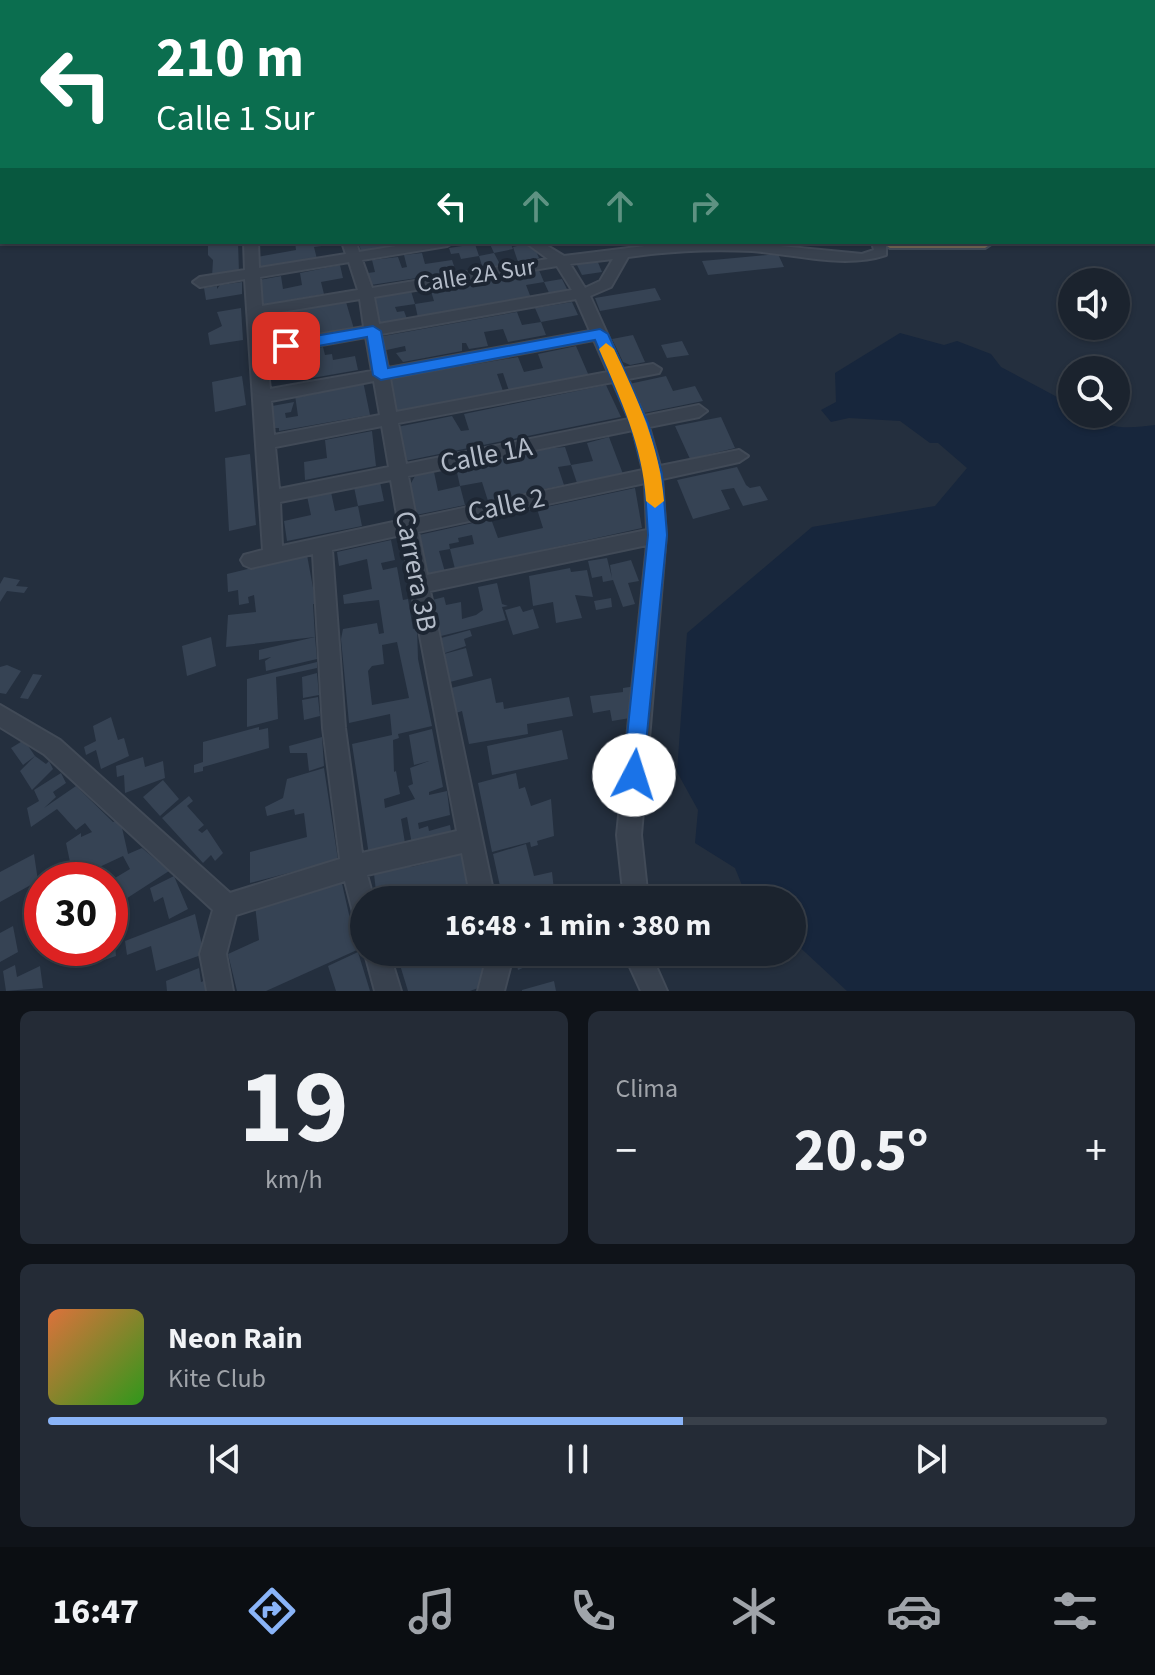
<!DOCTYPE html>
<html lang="es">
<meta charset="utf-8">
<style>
:root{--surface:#1b232e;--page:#242b36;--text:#f1f3f6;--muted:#a0a4aa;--line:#39404a;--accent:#8ab4f8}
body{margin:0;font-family:"Source Sans 3",sans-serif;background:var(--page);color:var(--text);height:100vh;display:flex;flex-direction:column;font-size:30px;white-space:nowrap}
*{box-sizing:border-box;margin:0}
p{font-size:26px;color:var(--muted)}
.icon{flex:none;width:44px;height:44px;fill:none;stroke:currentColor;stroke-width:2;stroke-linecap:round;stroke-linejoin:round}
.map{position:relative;height:991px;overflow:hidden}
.side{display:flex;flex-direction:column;gap:20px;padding:20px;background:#0f1319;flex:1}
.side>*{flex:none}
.top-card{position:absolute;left:0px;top:0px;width:1156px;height:244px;box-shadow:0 2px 6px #0004,0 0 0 2px var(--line);background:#0b6e4f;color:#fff;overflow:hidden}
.fabs{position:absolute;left:1058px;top:268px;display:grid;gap:16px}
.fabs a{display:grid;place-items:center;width:72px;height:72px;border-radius:50%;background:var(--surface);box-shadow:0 2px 6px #0004,0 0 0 2px var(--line);font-size:40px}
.speed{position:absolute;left:24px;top:862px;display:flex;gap:16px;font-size:40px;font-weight:700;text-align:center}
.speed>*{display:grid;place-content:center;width:104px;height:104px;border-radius:50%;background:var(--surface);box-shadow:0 2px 6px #0004,0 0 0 2px var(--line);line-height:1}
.speed .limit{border:12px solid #d22;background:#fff;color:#111}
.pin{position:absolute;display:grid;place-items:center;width:68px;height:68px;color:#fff;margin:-34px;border-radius:16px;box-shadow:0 4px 12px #0006}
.me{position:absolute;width:88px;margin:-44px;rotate:5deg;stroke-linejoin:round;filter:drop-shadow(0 0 6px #0008)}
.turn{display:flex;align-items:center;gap:28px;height:168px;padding:0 24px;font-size:36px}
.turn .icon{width:104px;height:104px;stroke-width:2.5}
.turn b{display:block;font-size:56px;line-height:68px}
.lanes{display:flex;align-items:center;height:76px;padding:0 24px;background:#0003;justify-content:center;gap:40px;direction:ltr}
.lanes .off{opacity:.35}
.big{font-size:60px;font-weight:700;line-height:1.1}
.side .tile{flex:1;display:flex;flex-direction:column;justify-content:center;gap:12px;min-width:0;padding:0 28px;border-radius:12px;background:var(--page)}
.side .dial{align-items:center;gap:0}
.dial b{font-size:104px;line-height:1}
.song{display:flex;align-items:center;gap:24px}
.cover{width:96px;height:96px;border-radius:12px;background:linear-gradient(135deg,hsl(20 70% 55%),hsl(110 70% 35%))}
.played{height:8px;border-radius:4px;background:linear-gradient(90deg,var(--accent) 60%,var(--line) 60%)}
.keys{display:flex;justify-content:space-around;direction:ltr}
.heat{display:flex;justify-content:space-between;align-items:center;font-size:44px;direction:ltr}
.side .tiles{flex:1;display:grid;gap:20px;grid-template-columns:1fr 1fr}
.tile:last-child{grid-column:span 2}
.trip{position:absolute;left:350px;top:886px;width:456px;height:80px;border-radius:40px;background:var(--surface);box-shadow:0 2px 6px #0004,0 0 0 2px var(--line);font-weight:700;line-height:80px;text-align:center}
.dock{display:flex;height:128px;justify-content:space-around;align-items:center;background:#0b0e12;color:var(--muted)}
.dock .icon{width:56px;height:56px}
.dock .current{color:var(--accent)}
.dock b{font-size:36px;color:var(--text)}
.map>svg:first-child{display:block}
</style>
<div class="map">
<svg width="1155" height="991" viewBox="0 0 1155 991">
<rect width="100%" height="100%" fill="#242f3e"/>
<path fill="#17263c" d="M900,333L944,345L957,341L991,354L1001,367L1072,405V414C1088,414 1095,420 1109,425C1124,429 1140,427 1155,425V991H847L792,940V900H748L735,868L695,843L698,810L677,772L687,633L812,527L935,506L967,468L938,443H930L900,421L849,418L831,422L821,410L836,402L835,373Z"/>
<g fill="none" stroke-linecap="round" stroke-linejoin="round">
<path fill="#3f4a5a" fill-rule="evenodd" d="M735,0H799L800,2H736Z"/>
</g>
<path fill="#364354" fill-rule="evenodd" d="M208,242H238L239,272L212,277L213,260L208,255Z
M295,242L337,244L314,247L317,259L258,269L257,257L296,250Z
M359,242H408V244L361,252Z
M489,242H510L513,249L494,253L501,266L483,269L479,256L461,259L459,253L451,254L449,248L475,244L479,256L494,253Z
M521,245L534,246L539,258L518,262L513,247Z
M422,253L425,264L452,260L456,272L371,285L368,273L375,272L372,260L398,257L402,268L407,267L404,255Z
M778,254L784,267L708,275L702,261Z
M597,260L602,272L582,275L576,263Z
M340,265L343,278L321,282L324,294L261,305L259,280L281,276L283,289L302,285L300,273Z
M539,270L544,282L526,285L531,298L418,318L415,304L434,301L430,288Z
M562,279L568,291L550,295L544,282Z
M242,282V294L206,300L204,288L217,286V289L220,285Z
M655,288L661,300L600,311L595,298Z
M411,291L415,304L395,307L397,312L404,311L407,319L377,324L372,298Z
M346,302L354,329L264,345L263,316Z
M572,302L578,315L541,322L535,308Z
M241,308L243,340L210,345L208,333L222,326L217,312Z
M517,312L522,325L541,322L546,335L508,342L503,329L484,332L488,346L469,349L466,343H462V351L403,362L396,353L406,351L405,346L382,351L378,337Z
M633,335L645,362L630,365L623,362L612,339Z
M682,341L689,355L667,358L661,345Z
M576,346L589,376L509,391L503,373L497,374L503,391L394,412L388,379L518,357L524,372L543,368L538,354Z
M323,347L325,355L332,354L333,360L355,356L358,370L301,380L300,371L306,370L305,365L267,371L266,357Z
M242,376L246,405L215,412L212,382Z
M666,376L673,391L695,386L703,401L644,413L629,384Z
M363,381L370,415L279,431V428H274L272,406L294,402L291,412L285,413L286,418L298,416L295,395Z
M606,385L621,417L405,461L397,427L452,416L461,431L469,430L464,414Z
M721,417L735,448L690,459L675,426Z
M372,431L376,466L305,480L304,462L327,458L325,440Z
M609,437L623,474L577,483L571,465L593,461L587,443Z
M565,447L571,465L558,467L564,485L488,501L482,482L460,486L465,505L416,515L410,485L415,476L434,472L438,491L460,486L456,468L532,450Z
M250,454L256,525L229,531L225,458Z
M737,467L746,485L750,488L760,486L768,500L743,506L734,488L721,490L730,509L693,519L677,480Z
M380,482L384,501L358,506L362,526L287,541L284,521L311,515L307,496L331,492L335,511L358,506L354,487Z
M635,488L642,528L455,569L450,549L474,544L472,535L458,538L459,542L449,544L450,549L439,551L445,572L428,576L419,535L491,519L498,538L543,528L537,509Z
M391,540L395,560L381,563L383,570L397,567L403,600L408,599L413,629L417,628L418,659L432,726L398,734L399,738L393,740L394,772L396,771L400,794L384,799L385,808L415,799L408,786L413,784L410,768L429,761L414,765L409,735L432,729L443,787L429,792V795L447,791L450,815L418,823L419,829L428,826L429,831L450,825L452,837L413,850L407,817L401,819L406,849L369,855L352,744L392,735L390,714L349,723L341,639L343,629L377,623L379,634L384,633L379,600L344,604L343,595L372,589L367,559L339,566L337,552ZM397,642L409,698L372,705L368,671L372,666L384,664L382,645Z
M307,555L316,604H313L315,637L226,647L228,615L256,612L254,595L248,597L249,603L239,605L238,590L228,592L227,574Z
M607,558L612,578L610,565L631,560L639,581L628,583L635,604L623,607L613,580L603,582L602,576L592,578L588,561Z
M570,568L571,572L587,570L593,597L575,595L582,618L556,623L553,602L533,606L529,576Z
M4,577L20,580L16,586L28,587L24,593L7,591L0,602V584Z
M497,583L502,604L508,606L502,607L506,620L441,636L432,600L444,597L446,605L461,602L462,619L476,615L483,610L478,587Z
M611,598L612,607L596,610L594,601Z
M520,606L523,612L533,609L539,628L513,635L505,610Z
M470,630L472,636L464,639L466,646L445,653L441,638Z
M211,637L216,666L187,676L182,646Z
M315,637L317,659L266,671L265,661L271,657L259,660V650Z
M466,648L473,676L450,682L444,654Z
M317,662V668L276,677L278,719L247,727V679Z
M7,665L21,671L6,694L0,693V667Z
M317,673L319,695L303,698L302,677Z
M33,674L42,675L28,699L20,698Z
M491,678L496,703L503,702L504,709L569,697L573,716L527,724L528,734L469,744L462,711L456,713L451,688Z
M636,686L640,707L629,708L630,718L612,721L610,710L593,713L590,696L623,692V688Z
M318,697L320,716L304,720L302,700Z
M111,717L118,740L124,738L129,756L101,769L96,750L86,755L84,747L96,741L93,726Z
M259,727V730L268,728L269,748L203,767V771L194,773V765L203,762V742Z
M562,730L568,759L492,775L487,746Z
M322,737L324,766L309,771L307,753H290L289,746Z
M24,740L35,756L46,764L49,761L53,769L32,790L20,771L35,756L23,765L11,748Z
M143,757L145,767L163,761L165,778L125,793L124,775L117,777L116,766Z
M324,768L338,860L250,883V852L307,837L304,813L295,815L294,809L267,816L265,807L283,798L287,779Z
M61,773L66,783L53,792L56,797L44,808L76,786L113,822L120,819L128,854L142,848L169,871L118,904L110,881L130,869L123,856L78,877L75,860L70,862L66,843L81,833V837L92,832L85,823L76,830L57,809L31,827L27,808L39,801L34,790Z
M516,773L519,789L525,787L531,806L551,799L554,836L537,841L538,845L531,847L530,842L492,852L478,783Z
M163,780L179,799L160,816L143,797Z
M189,796L193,801L187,806L204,825L198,830L202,833L207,829L223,853L215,861L211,855L203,863L162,818Z
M526,844L534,876L552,872L555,899L503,900L493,854Z
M453,850L466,859L470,899L377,900L374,874L396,866L411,867L431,862L435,856Z
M34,854L38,881L0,902V872Z
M72,863L75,872L54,880L52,874Z
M174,876L188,909L169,919L163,897L154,902L150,888Z
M341,879L357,950L266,991H237L228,954L259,940L255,905Z
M195,914L204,954L156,971L151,946L127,955L125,941Z
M13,926L18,952L0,962V933Z
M115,945L116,956L92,964L91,953Z
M358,952L370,991H336L328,966Z
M396,952H482L489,984L470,991H408Z
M514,952H559L518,970Z
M15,965L17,977L40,966L43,988L6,991L3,971Z
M199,968L201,982L207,980L208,991H167L166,981Z
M554,981L556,991H522V990Z"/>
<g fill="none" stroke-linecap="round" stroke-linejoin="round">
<defs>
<path id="minor" d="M338,0H368L337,2Z
M501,0H512L513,2H502Z
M0,182H2V190H0Z
M244,242H258L259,268L346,254L342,242H356L359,252L421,242H454L447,246L362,260L372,288L548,259L525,242H541L564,256L661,244L749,243L862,254L874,250L872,242H886V255C844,269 795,254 752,251C711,249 668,251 628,257L611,287L590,296L623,369L653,364L661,369L659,373L628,379L644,416L699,405L707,411L699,417L649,427L660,466L739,450L748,456L739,462L662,479L666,535L641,835L648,900H624L617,835L647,545L430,591L495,900H471L462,853L367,875L374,900H364V923L355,920L345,881L236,915L226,954L233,991H207L200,954L213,910L44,754L0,727V705L60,740L230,893L340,859L323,728L313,554L251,568L244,565L241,560L244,555L263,550L245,279L200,287L193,282L200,277L245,270ZM613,259L600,281L585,288L570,264ZM349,262L358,290L262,306L260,277ZM557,266L572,290L379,324L374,297ZM360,299L364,327L265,344L263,315ZM576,299L590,331L388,368L381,334ZM366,337L372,371L270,389L266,355ZM594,340L608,372L396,412L390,378ZM374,381L380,415L274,435L271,401ZM613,382L629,419L406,464L398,423ZM382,426L389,467L279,489L275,447ZM633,430L643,470L416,518L408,476ZM391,480L398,521L282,546L280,502ZM645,483L647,530L427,575L418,532ZM401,535L457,831L362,853L345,728L332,550Z
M364,950L389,952L401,991H375Z
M482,952H508L511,964L504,991H478L485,964Z
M628,952H654L656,966L667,991H641L630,967Z"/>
<path id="highway" d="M0,173H2V183H0Z
M1154,221H1155V231H1154Z
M881,242H994L985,248H890Z"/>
</defs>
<use href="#minor" stroke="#414a57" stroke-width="4"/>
<use href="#highway" stroke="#434c59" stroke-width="4"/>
<use href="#minor" fill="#38414e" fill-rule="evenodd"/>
<use href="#highway" fill="#746855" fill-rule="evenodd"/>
</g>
<path fill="#1a73e8" stroke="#114b97" stroke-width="2" d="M373,326L381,331L388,368L600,329L608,334L648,423L662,474L667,535L642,783L634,786L626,783L623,775L648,535L644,474L630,423L595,340L381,380L373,375L367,337L286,352L279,346L286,341Z"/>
<path fill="#f59e0b" d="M606,343L614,349C637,398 660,446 664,501L655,508L646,501C643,446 620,398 599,349Z"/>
<g text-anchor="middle" stroke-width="8" stroke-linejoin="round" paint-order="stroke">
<g font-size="24" fill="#b4bcc9" stroke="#1d2633">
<text transform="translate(476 275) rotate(-9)" y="8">Calle 2A Sur</text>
</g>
<g font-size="28" fill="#b4bcc9" stroke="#1d2633">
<text transform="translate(486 454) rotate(-11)" y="10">Calle 1A</text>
<text transform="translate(506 504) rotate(-12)" y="10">Calle 2</text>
<text transform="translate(417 571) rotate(79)" y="10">Carrera 3B</text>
</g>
</g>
</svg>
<div class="fabs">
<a><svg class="icon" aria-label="sound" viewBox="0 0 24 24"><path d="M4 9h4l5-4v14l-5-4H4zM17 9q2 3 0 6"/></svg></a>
<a><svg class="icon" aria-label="search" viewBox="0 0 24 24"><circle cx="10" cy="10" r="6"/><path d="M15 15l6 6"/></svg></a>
</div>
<div class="speed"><div class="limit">30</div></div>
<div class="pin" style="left:286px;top:346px;background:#d93025"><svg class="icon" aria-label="arrive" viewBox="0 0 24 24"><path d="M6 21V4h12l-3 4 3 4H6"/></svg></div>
<svg class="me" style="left:634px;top:775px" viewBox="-20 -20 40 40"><circle r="19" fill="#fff"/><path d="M0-13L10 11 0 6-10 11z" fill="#1a73e8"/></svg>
<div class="trip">16:48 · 1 min · 380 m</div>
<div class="top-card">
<div class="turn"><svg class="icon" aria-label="left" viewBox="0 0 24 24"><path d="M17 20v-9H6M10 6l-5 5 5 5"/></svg><div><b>210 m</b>Calle 1 Sur</div></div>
<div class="lanes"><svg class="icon" aria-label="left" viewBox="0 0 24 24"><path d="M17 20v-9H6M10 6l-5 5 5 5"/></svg><svg class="icon off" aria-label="ahead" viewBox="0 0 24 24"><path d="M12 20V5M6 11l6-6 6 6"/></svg><svg class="icon off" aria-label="ahead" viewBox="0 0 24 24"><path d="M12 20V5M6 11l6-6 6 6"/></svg><svg class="icon off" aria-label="right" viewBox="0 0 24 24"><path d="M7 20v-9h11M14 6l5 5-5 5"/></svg></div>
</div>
</div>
<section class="side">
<div class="tiles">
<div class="tile dial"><b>19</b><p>km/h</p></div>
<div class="tile"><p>Clima</p>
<div class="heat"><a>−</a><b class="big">20.5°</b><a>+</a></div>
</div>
<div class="tile">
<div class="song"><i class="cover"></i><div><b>Neon Rain</b><p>Kite Club</p></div></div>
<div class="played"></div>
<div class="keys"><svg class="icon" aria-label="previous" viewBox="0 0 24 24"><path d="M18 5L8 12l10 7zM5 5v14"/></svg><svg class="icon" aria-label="pause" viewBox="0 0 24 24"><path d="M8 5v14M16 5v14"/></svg><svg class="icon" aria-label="next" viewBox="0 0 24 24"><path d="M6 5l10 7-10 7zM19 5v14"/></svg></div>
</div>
</div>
</section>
<nav class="dock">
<b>16:47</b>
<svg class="icon current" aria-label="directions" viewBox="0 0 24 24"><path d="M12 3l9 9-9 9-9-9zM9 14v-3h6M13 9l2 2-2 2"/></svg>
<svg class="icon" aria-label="music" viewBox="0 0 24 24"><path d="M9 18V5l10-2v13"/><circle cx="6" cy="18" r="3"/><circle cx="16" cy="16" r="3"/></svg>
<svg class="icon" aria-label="phone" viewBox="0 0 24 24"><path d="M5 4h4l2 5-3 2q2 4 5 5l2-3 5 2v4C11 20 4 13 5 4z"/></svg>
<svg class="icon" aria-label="climate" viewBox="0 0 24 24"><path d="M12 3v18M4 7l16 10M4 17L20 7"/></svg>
<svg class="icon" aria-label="car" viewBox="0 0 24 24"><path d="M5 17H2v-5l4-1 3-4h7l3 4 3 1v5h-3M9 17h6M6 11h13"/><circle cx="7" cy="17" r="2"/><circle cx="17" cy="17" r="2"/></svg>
<svg class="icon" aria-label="filters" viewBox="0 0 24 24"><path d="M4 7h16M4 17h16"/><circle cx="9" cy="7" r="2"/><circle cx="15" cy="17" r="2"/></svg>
</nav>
